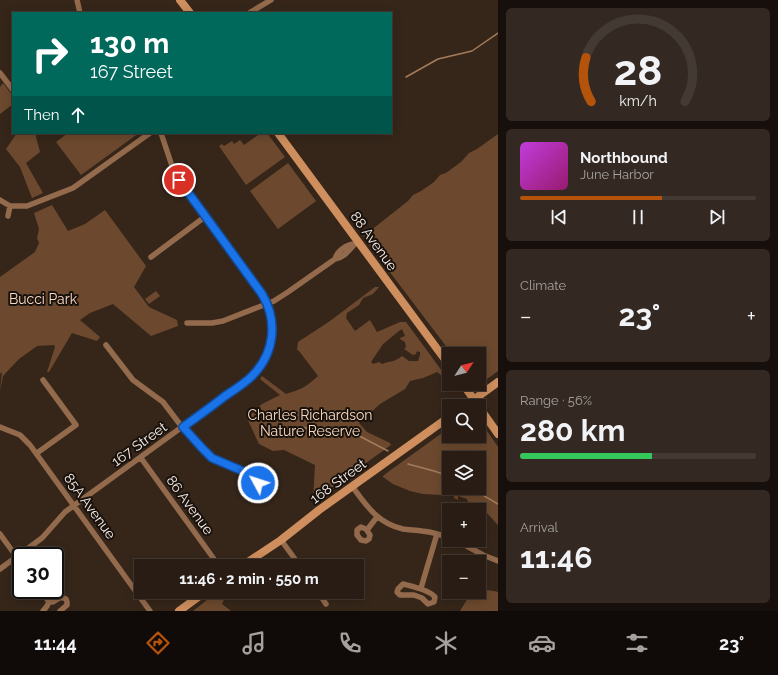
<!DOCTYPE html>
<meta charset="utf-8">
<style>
:root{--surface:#281c14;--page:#342922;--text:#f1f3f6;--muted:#a5a1a0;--line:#443a34;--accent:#b45309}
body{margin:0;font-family:Raleway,sans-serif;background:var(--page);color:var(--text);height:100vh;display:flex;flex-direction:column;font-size:15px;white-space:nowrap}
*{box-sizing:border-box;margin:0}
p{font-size:13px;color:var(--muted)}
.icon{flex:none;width:22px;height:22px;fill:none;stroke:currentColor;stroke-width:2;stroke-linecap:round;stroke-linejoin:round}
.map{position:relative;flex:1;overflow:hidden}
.sheet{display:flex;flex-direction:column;gap:8px;padding:8px;background:#160f0b;width:280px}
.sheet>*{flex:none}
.guide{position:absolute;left:12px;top:12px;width:380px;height:122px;border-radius:0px;box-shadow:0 2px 10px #0003,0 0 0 1px var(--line);background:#00695c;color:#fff;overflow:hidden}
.needle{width:26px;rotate:54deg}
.buttons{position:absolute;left:442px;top:347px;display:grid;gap:8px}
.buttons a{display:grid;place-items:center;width:44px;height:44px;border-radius:0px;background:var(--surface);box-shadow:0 2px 10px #0003,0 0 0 1px var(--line);font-size:20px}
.speed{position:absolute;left:12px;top:547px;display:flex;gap:8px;font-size:20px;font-weight:700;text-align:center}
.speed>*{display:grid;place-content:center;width:52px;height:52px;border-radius:50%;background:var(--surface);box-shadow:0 2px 10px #0003,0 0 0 1px var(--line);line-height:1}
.speed .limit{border:2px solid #111;border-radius:6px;background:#fff;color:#111}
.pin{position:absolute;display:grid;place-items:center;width:34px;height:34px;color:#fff;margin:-17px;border:2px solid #fff;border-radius:50%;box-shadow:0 1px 4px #0007}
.me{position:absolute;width:44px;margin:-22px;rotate:310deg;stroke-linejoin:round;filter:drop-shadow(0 0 3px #0008)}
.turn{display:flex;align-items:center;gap:14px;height:84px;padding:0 12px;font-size:18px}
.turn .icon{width:52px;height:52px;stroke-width:2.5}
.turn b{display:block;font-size:28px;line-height:34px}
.then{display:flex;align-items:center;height:38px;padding:0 12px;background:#0003;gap:8px;font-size:15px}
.big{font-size:30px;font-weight:700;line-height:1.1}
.sheet .widget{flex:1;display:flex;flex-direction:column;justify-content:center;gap:6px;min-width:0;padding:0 14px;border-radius:6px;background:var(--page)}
.sheet .dial{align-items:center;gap:0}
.dial svg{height:104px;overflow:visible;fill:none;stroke:var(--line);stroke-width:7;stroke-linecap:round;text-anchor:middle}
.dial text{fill:var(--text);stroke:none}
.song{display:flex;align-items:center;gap:12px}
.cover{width:48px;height:48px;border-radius:6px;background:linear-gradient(135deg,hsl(290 70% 55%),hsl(320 70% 35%))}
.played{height:4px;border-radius:2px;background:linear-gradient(90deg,var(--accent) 60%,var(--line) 60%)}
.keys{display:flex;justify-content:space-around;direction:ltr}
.heat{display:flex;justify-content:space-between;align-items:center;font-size:22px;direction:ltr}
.charge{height:6px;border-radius:3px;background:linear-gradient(90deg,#34c759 56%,var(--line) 0)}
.trip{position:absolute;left:134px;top:559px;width:230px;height:40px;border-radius:0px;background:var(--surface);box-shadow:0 2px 10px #0003,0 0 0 1px var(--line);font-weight:700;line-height:40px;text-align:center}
.tab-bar{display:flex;height:64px;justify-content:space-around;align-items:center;background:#100b08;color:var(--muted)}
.tab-bar .icon{width:28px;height:28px}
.tab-bar .current{color:var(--accent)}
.tab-bar b{font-size:18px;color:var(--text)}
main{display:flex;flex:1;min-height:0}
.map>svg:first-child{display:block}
</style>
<main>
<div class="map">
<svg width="498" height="611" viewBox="0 0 498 611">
<rect width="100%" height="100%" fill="#36261a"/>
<path fill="#6c492e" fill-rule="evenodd" d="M3,83L13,96V104L0,114V87Z
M17,133H35L40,152L26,163L43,193L32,198L20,167L6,149Z
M68,133H139L81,175L56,142Z
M261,133H267L285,157L246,185L219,146L222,144L224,146L232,141L234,144L240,140L244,145Z
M498,134V371L479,385H475L474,384H479V354H452L364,238L365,235L408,201L413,195L421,191L434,182L440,175L446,173L461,162L469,153L477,149Z
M288,163L316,201L278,229L250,191Z
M52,205L68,231L85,224L105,210L146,266L134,287L149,307L177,320L178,326L151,336L113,304L90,313L80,320L100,337L97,341L72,333L49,372H47L55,347L54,345L37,346L19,359L3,376L0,391L2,372L0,374V277L35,252L39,243L37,238L39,229L34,213Z
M375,287H379L373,294L363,298L359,305L347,313L346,318L355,331L370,320L377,332L400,322H406L445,375L443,377L437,372L423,378L410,381L405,389L380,404L359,423L367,432L390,443L391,445L313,501L315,465L284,450L273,451L259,444L247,418L262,404L280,395L260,379L262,376L286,394C302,389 306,387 318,376L299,351L297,350L298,342L330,321ZM402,329L405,336L400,338V339L405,342L406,347L404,349L413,355L416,354L417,351L420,352V355L418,361H409L402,356C395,362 390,361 382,364L379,362L373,364L371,362L383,344L399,331Z
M156,291L160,296L149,304L145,299Z
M479,419L498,447V525L483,509L479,514V510H477L478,505L475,503H469L467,500V499L458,496V500L454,498V495L446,494L442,495L423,494L410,491L393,484L383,477V476L388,472L449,428V436H479ZM449,458H479V488H449Z
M479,589L494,591L498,592V611H460L471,593L479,592Z
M217,592H229L226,595L222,604L231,611H193Z"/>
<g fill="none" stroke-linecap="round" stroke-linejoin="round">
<path stroke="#a47c5c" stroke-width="1.5" d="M406,77L438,59L472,51L498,33
M282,428H336L346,429L388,451
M408,464L434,471L449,476
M471,488L498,504"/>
<path stroke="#936a4c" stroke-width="5.5" d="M77,0L80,13
M249,13L271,0
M0,73L13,90
M0,200L10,206H27L73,188L150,133
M8,216L10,206
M151,257L206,216
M335,259C337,251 347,244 355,244
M187,323H212L223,321L274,301L288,292L335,259C346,257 350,248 358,241
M106,345L133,380L163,402L182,427
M0,427L20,435L30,445L150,611
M183,427L211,456L245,472L257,483
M37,453L76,425L43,380
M141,458L219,566
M267,482L271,486L269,491L259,498L253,496L252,492L257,483Z
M352,486C366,505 378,524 403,529C409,530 416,530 422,531C431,532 440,534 449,538
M361,527L366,529L370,535L369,539L366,541L361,540L357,535V530Z
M367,530L377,517
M0,534L21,563
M281,540L300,566
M456,540L483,555L498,561
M0,569L42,538L65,512L248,379C274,357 278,329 265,298L174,172L161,133
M403,584C411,586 430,590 435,597L434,602L428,604L422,598L414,595H400L397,592L398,589Z
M421,588L437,534
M41,590L49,602
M318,592L326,604
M49,602H53L61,597L66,599L67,602V605L60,611
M43,611L47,606L49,602"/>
<path stroke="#ce8e5d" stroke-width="8" d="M180,0L190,13
M278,133L449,365
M463,384L477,404
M465,406L498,382
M479,407L498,434
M242,566L281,540L319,510L449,417
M179,611L205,592"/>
</g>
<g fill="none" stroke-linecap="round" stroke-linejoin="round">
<defs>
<path id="route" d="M179,180L262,294C278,321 275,353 252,376C244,384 234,390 225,396C211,407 197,417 183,427L202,448L212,458L245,472L258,483"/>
</defs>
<use href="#route" stroke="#114b97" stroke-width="10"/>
<use href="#route" stroke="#1a73e8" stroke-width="7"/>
</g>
<g text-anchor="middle" stroke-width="4" stroke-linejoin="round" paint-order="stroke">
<g font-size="14" fill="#fbefe8" stroke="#18110c">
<text transform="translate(374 241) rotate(54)" y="5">88 Avenue</text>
<text transform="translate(139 444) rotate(-36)" y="5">167 Street</text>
<text transform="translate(338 481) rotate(-36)" y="5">168 Street</text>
<text transform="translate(190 505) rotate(54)" y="5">86 Avenue</text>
<text transform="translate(90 506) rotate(54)" y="5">85A Avenue</text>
</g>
<g font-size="14" fill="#fad9c2" stroke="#18110c">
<text x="43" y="304">Bucci Park</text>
<text x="310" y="420">Charles Richardson<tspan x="310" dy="16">Nature Reserve</tspan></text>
</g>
</g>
</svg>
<div class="buttons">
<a><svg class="needle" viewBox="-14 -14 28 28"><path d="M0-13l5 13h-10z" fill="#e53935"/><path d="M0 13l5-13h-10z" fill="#a5a1a0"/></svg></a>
<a><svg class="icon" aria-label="search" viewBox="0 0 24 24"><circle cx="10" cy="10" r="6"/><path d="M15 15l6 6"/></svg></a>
<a><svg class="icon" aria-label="layers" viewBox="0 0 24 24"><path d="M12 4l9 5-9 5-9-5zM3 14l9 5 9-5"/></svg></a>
<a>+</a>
<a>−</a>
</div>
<div class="speed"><div class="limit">30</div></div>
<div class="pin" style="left:179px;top:180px;background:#d93025"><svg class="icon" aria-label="arrive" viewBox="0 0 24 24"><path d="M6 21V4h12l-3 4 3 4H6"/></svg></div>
<svg class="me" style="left:258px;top:483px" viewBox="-20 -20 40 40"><circle r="17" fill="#1a73e8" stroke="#fff" stroke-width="3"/><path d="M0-11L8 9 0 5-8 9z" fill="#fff"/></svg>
<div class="trip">11:46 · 2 min · 550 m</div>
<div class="guide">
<div class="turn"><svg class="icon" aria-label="right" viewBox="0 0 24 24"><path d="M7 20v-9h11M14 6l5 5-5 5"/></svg><div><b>130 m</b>167 Street</div></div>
<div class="then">Then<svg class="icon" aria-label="ahead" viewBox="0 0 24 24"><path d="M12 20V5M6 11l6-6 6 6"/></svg></div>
</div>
</div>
<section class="sheet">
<div class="widget dial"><svg viewBox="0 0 100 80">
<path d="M14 69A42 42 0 1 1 86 69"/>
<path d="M14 69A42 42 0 0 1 10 35" stroke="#b45309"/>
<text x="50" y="56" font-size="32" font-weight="700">28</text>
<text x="50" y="72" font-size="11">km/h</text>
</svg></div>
<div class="widget">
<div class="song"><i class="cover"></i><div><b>Northbound</b><p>June Harbor</p></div></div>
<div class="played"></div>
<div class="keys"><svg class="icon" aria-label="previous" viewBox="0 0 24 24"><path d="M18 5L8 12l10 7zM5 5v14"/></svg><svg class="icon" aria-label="pause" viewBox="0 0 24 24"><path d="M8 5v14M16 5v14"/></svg><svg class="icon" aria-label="next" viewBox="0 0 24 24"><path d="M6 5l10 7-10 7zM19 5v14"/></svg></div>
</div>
<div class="widget"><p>Climate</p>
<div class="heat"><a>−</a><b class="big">23°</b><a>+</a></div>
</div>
<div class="widget"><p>Range · 56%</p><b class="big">280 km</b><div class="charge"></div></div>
<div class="widget"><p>Arrival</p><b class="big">11:46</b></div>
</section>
</main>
<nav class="tab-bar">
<b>11:44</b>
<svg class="icon current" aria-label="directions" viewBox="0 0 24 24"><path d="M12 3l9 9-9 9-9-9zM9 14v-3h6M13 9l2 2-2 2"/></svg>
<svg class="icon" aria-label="music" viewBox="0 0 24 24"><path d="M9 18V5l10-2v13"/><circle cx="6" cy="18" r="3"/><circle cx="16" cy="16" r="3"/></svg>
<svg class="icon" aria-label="phone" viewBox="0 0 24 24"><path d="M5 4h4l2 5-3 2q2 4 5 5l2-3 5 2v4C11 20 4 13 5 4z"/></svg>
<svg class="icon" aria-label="climate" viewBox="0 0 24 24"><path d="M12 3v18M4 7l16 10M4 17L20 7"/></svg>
<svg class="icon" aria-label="car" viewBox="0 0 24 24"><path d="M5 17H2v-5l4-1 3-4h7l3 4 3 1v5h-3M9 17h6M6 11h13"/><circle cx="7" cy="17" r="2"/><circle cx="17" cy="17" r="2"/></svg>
<svg class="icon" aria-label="filters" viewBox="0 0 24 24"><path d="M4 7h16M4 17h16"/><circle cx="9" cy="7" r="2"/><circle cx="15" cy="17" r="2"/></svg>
<b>23°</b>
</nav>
